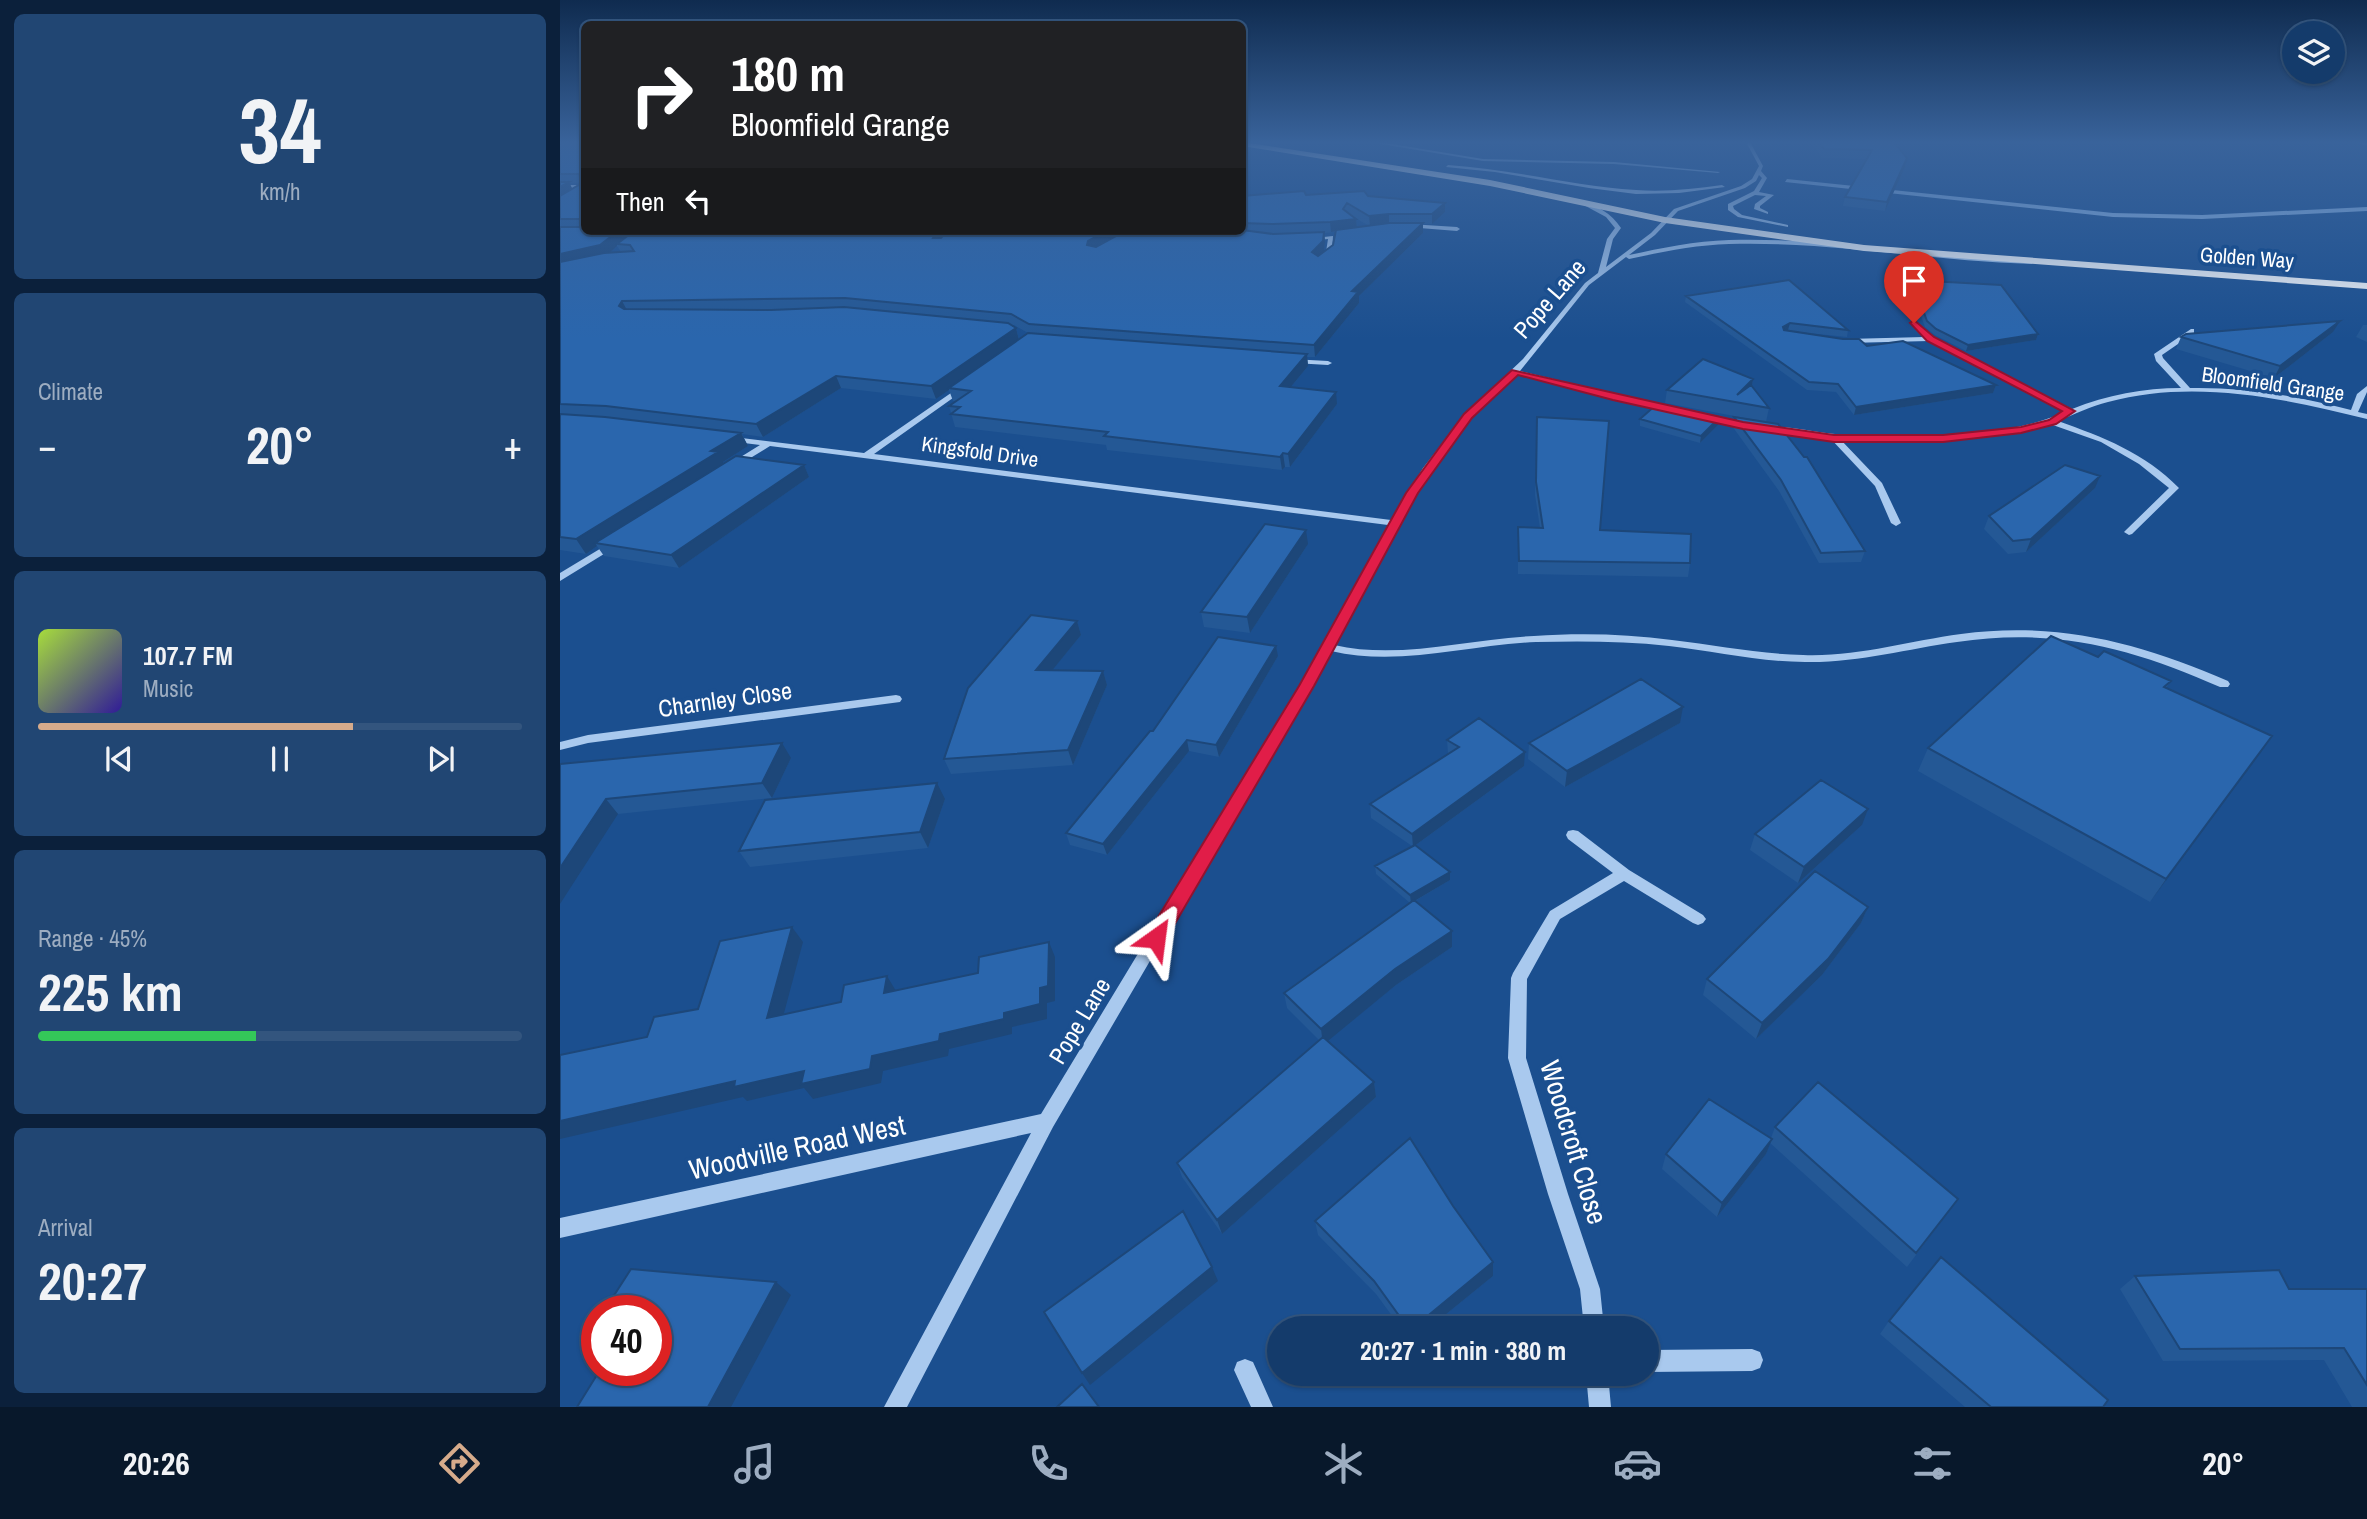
<!DOCTYPE html>
<meta charset="utf-8">
<style>
:root{--surface:#143b6b;--page:#214673;--text:#f1f3f6;--muted:#9dadc1;--line:#33557e;--accent:#d6ab8b}
body{margin:0;font-family:"Archivo Narrow",sans-serif;background:var(--page);color:var(--text);height:100vh;display:flex;flex-direction:column;font-size:26px;white-space:nowrap}
*{box-sizing:border-box;margin:0}
p{font-size:23px;color:var(--muted)}
.icon{flex:none;width:38px;height:38px;fill:none;stroke:currentColor;stroke-width:2;stroke-linecap:round;stroke-linejoin:round}
.map{position:relative;flex:1;overflow:hidden}
.side{display:flex;flex-direction:column;gap:14px;padding:14px;background:#0b203b;width:560px}
.side>*{flex:none}
.top-card{position:absolute;left:21px;top:21px;width:665px;height:214px;border-radius:10px;box-shadow:0 2px 5px #0004,0 0 0 2px var(--line);background:#202124;color:#fff;overflow:hidden}
.buttons{position:absolute;left:1722px;top:21px;display:grid;gap:14px}
.buttons a{display:grid;place-items:center;width:63px;height:63px;border-radius:50%;background:var(--surface);box-shadow:0 2px 5px #0004,0 0 0 2px var(--line);font-size:35px}
.speed{position:absolute;left:21px;top:1295px;display:flex;gap:14px;font-size:35px;font-weight:700;text-align:center}
.speed>*{display:grid;place-content:center;width:91px;height:91px;border-radius:50%;background:var(--surface);box-shadow:0 2px 5px #0004,0 0 0 2px var(--line);line-height:1}
.speed .limit{border:10px solid #d22;background:#fff;color:#111}
.pin{position:absolute;display:grid;place-items:center;width:60px;height:60px;color:#fff;margin:-72px -30px;border-radius:50% 50% 50% 0;rotate:-45deg;box-shadow:0 0 7px #0007}
.pin .icon{rotate:45deg}
.me{position:absolute;width:77px;margin:-38px;rotate:31deg;stroke-linejoin:round;filter:drop-shadow(0 0 5px #0008)}
.turn{display:flex;align-items:center;gap:24px;height:147px;padding:0 35px;font-size:32px}
.turn .icon{width:91px;height:91px;stroke-width:2.5}
.turn b{display:block;font-size:49px;line-height:60px}
.then{display:flex;align-items:center;height:66px;padding:0 35px;background:#0003;gap:14px;font-size:26px}
.big{font-size:52px;font-weight:800;line-height:1.1}
.side .card{flex:1;display:flex;flex-direction:column;justify-content:center;gap:10px;min-width:0;padding:0 24px;border-radius:10px;background:var(--page)}
.side .dial{align-items:center;gap:0}
.dial b{font-size:91px;line-height:1}
.song{display:flex;align-items:center;gap:21px}
.cover{width:84px;height:84px;border-radius:10px;background:linear-gradient(135deg,hsl(80 70% 55%),hsl(250 70% 35%))}
.played{height:7px;border-radius:4px;background:linear-gradient(90deg,var(--accent) 65%,var(--line) 65%)}
.keys{display:flex;justify-content:space-around;direction:ltr}
.heat{display:flex;justify-content:space-between;align-items:center;font-size:38px;direction:ltr}
.charge{height:10px;border-radius:5px;background:linear-gradient(90deg,#34c759 45%,var(--line) 0)}
.trip{position:absolute;left:707px;top:1316px;width:392px;height:70px;border-radius:35px;background:var(--surface);box-shadow:0 2px 5px #0004,0 0 0 2px var(--line);font-weight:800;line-height:70px;text-align:center}
.menu{display:flex;height:112px;justify-content:space-around;align-items:center;background:#08182b;color:var(--muted)}
.menu .icon{width:49px;height:49px}
.menu .current{color:var(--accent)}
.menu b{font-size:32px;color:var(--text)}
main{display:flex;flex:1;min-height:0}
.map>svg:first-child{display:block}
</style>
<main>
<section class="side">
<div class="card dial"><b>34</b><p>km/h</p></div>
<div class="card"><p>Climate</p>
<div class="heat"><a>−</a><b class="big">20°</b><a>+</a></div>
</div>
<div class="card">
<div class="song"><i class="cover"></i><div><b>107.7 FM</b><p>Music</p></div></div>
<div class="played"></div>
<div class="keys"><svg class="icon" aria-label="previous" viewBox="0 0 24 24"><path d="M18 5L8 12l10 7zM5 5v14"/></svg><svg class="icon" aria-label="pause" viewBox="0 0 24 24"><path d="M8 5v14M16 5v14"/></svg><svg class="icon" aria-label="next" viewBox="0 0 24 24"><path d="M6 5l10 7-10 7zM19 5v14"/></svg></div>
</div>
<div class="card"><p>Range · 45%</p><b class="big">225 km</b><div class="charge"></div></div>
<div class="card"><p>Arrival</p><b class="big">20:27</b></div>
</section>
<div class="map">
<svg width="1807" height="1407" viewBox="0 0 1807 1407">
<rect width="100%" height="100%" fill="#1b4f8f"/>
<g fill="none" stroke-linecap="round" stroke-linejoin="round">
<path fill="#9cc4f0" fill-rule="evenodd" d="M809,142H820L923,159L1054,162L1160,172L1158,173L1054,164L923,161Z
M1227,179L1553,213L1642,215L1807,207V211L1642,219L1553,217L1225,182Z"/>
<path fill="#a9c9ee" fill-rule="evenodd" d="M1186,142H1190L1203,166L1201,171L1207,178L1199,192L1214,195L1200,206V208L1208,212V214L1194,209L1195,204L1206,196L1195,195L1173,206L1174,209L1182,215L1228,225V227L1178,217L1168,210V204L1194,191L1202,178L1199,175L1196,181L1185,188L1118,211L1095,235L1069,255C1102,248 1135,241 1169,240C1270,237 1371,257 1472,260L1475,262L1472,264C1371,261 1270,241 1169,244C1135,245 1102,252 1069,259L1066,257L1029,285L960,371L1115,408V412L956,374C941,389 924,403 910,419C853,486 815,568 774,645C840,660 907,639 974,636C1020,633 1067,634 1112,640C1156,645 1199,654 1243,655C1298,657 1348,641 1401,634C1498,621 1580,643 1668,681L1670,684L1668,687H1660C1573,648 1493,627 1397,642C1346,649 1298,663 1245,662C1199,662 1154,651 1109,646C1065,641 1020,641 976,642C907,645 839,667 771,651L493,1127L347,1407H324L471,1133L0,1238V1218L481,1114L740,686L828,525L210,446L174,468L170,465L171,463L200,445L168,441L164,438L165,436L304,453L404,384L408,386L407,388L314,454L831,520L863,468L905,414L963,359L1025,283L1038,273L1047,239L1055,228L1046,217L1020,203V201C1036,204 1052,214 1061,228L1053,239L1046,267L1091,233L1114,209L1181,186L1192,179L1199,166Z
M1796,142L1807,143V145L1796,143Z
M888,165C951,169 1013,186 1076,190C1105,192 1133,189 1162,185L1165,187L1119,193L1076,194L1029,188L935,172L886,167Z
M0,185H24V188L0,189Z
M849,224L897,227L900,229L897,231L847,227Z
M773,236L772,253L763,261H759V259L766,252L768,239L748,241L745,239Z
M1354,321L1373,337L1512,409C1547,395 1584,388 1621,388L1596,361L1594,354L1631,329H1634V333L1602,355L1603,358L1630,388C1684,387 1739,396 1791,410L1797,394L1807,386V392L1798,412L1807,414V419C1724,398 1633,379 1548,402C1531,406 1515,414 1498,421C1543,437 1585,453 1619,488L1572,534L1569,535L1564,532L1566,530L1609,488L1579,464L1541,442L1490,424L1458,433L1396,439L1333,441L1280,439L1322,483L1341,523L1336,526L1331,523L1315,486L1270,438L1208,432L1205,431V427C1227,425 1252,432 1275,434C1346,438 1439,441 1505,412L1369,341L1287,343L1283,341L1287,339L1364,337L1351,323Z
M731,359L768,361L772,363L768,365L734,363L730,361Z
M1140,415L1187,423L1191,426L1187,429L1143,419L1139,417Z
M53,541L58,544L57,546L0,581V573Z
M336,695L340,696L342,699L340,702L28,743L0,750V742L28,735Z
M1013,830L1018,831L1069,870L1143,915L1146,919L1143,923L1138,925L1133,923L1064,881L1000,919L967,979L966,1058L1008,1194L1040,1289L1044,1328H1024L1020,1289L988,1194L948,1058L951,978L953,973L990,911L1053,873L1008,839L1006,835L1008,831Z
M1192,1349L1200,1352L1203,1360L1200,1368L1192,1371L1087,1372V1350Z
M685,1359L693,1362L713,1407H691L674,1370L677,1362Z
M1026,1374H1048L1051,1407H1029Z"/>
<path fill="#fff" fill-rule="evenodd" d="M682,142L930,180L1105,217L1304,245L1807,283V289L1304,251L1105,223L930,186L682,146Z"/>
</g>
<path fill="#245895" fill-rule="evenodd" d="M0,142H24V231H67L69,235L682,231V196H808L885,203V212L872,224H863V233L799,296V303L755,357H747L748,366L731,387L777,404L730,467H725L722,470L547,450L546,445L395,427L389,406L396,401H393L389,390L376,399L281,388L203,437L182,434L188,446L163,462L164,463L244,465L249,477L119,568L44,556L37,546L26,554L0,550ZM9,183H21L12,189ZM789,214L809,226L797,227L796,219ZM775,232L773,245L760,255L764,251L765,242L764,233ZM57,246L61,252L49,253ZM451,325H454L468,333L459,339L456,328Z
M1251,142H1334L1347,158L1345,167L1325,211L1283,206L1285,197L1307,159L1262,158Z
M1713,142H1729L1728,146Z
M1352,280L1478,334L1476,340L1406,351L1375,335L1365,327L1350,286Z
M1126,296L1288,330L1287,337L1228,331L1307,346L1436,385L1433,393L1294,415L1276,392L1247,390L1125,302Z
M1803,325H1807V342L1796,337Z
M1773,332L1714,378L1616,349L1621,337Z
M1193,379L1192,386L1209,408L1206,422L1105,403L1107,390Z
M977,417L1040,530L1130,563L1128,577L958,574V527L980,528L975,495Z
M1174,417L1305,551L1301,562L1259,563L1219,491L1172,426Z
M1080,419L1159,424L1140,443L1080,426Z
M1535,488L1466,552L1448,554L1424,529L1429,516Z
M748,544L690,633L644,627L641,612Z
M517,621L521,635L492,670L543,671L547,685L513,765L391,774L384,759Z
M718,656L659,757L629,751L547,855L510,845L506,833L593,731Z
M1538,657L1611,681L1606,688L1712,736L1590,902L1358,771L1368,748Z
M1120,723L1005,787L968,759L969,743Z
M887,740L964,766L856,845L890,880L855,901L892,947L836,985L767,1041L814,1082L816,1097L662,1234L622,1177L617,1163L759,1040L727,1008L724,993L850,903L816,874L815,866L852,846L811,818L810,804L888,754Z
M231,758L212,798L58,814L0,764Z
M385,799L368,848L190,867L179,851Z
M1302,825L1238,883L1190,850L1195,834Z
M1308,907L1301,923L1262,975L1196,1039L1143,995L1147,979Z
M1215,1127L1398,1199L1347,1267L1210,1143L1206,1154L1157,1217L1102,1169L1106,1154L1211,1138Z
M893,1206L933,1276L869,1328H841L816,1294L758,1235L755,1221Z
M1575,1276L1729,1289H1807V1407H1792L1764,1360L1603,1361L1560,1289Z
M1329,1321L1543,1407H1405L1320,1334Z
M37,1322V1350L24,1342Z"/>
<path fill="#1d4779" d="M1347,158L1345,167L1325,211L1327,202Z
M9,182L14,192L0,199V187Z
M885,203V212L872,224V214Z
M829,214V223L810,226L809,216Z
M796,219L797,228L771,232L770,222Z
M863,223V233L799,296V303L755,357L754,345L792,291Z
M58,231H67L70,236L57,244V246L46,256L0,265V254Z
M377,231H386L376,248L373,238Z
M547,231H567L530,255L527,245L528,241Z
M764,232L765,242L764,251L753,262L752,252Z
M62,301L68,312L59,306Z
M1780,321L1773,332L1714,378L1720,366Z
M1230,323L1228,330L1222,334L1223,327Z
M456,328L459,340L389,388V390L376,399L371,386Z
M1478,334L1476,340L1406,351L1408,345Z
M747,354L748,366L721,399L720,386Z
M276,376L281,388L203,437L196,424Z
M1193,379L1191,392L1177,395Z
M1436,385L1433,393L1294,415L1296,407Z
M776,392L777,404L730,467L728,454Z
M1160,417L1159,424L1140,443L1141,436Z
M181,433L188,446L163,462L165,465L35,543L37,546L26,554L16,539L151,451Z
M723,453L725,467L722,470L720,457Z
M244,465L249,477L119,568L111,555Z
M1540,476L1535,488L1466,552L1471,539Z
M746,530L748,544L690,633L687,617Z
M517,621L521,635L481,684L476,670Z
M716,646L718,656L659,757L656,745Z
M543,671L547,685L513,765L508,750Z
M1123,707L1120,723L1005,787L1007,771Z
M1712,736L1696,759L1590,902L1606,879Z
M627,740L629,751L547,855L543,844Z
M222,743L231,758L212,798L202,783Z
M965,752L964,766L853,847L852,834Z
M377,783L385,799L368,848L360,832Z
M46,799L58,814L0,904V868Z
M1308,809L1302,825L1238,883L1244,867Z
M890,872V880L851,903L850,895Z
M1308,907L1301,923L1262,975L1196,1039L1202,1023Z
M232,927L243,942L219,1032L207,1018Z
M892,931V947L836,985L763,1045L761,1029L835,969Z
M489,942L495,957V1001L487,1003V1019L452,1027V1034L389,1049L388,1056L323,1071L321,1083L253,1099L244,1088L187,1101L183,1097L0,1139V1121L175,1081L312,1056L444,1013L480,988Z
M327,976L336,991L324,993Z
M814,1082L816,1097L662,1234L657,1220Z
M1212,1139L1206,1154L1157,1217L1162,1203Z
M933,1262V1276L869,1328H853Z
M652,1267L658,1281L530,1385L522,1373Z
M216,1282L231,1295L171,1407H148Z"/>
<path fill="#2a66ad" stroke="#1d4779" stroke-width="2" d="M0,142H24V219H0V196L22,183L19,174H0Z
M1259,142H1334L1347,158L1327,202L1285,197L1312,150L1264,149Z
M0,182H9L0,187Z
M744,191L746,195L804,191L808,196L885,203L872,214H829L809,216L787,203L783,209L796,219L770,222L713,224L682,223V196Z
M829,223H863L792,291L798,292L754,345L469,324L451,314L285,298L62,301L59,306L64,309L211,310L284,307L448,323L456,328L371,386L276,376L196,424L46,406L0,404V262L44,253L74,251L70,245L57,244L74,231H377L373,238H381L387,231H547L528,241L527,245L536,247L565,231L682,230L713,234L764,232L763,241L752,252L758,256L773,245L776,230Z
M0,227H24V231H58L40,245L0,254Z
M1229,280L1288,330L1230,323L1223,327L1224,330L1283,339H1299L1307,346L1343,341L1436,385L1296,407L1278,384L1249,382L1126,296Z
M1352,280L1441,285L1478,334L1408,345L1376,329L1367,321Z
M1780,321L1720,366L1621,337L1626,334Z
M468,333L747,354L720,386L776,392L728,454L723,453L720,457L544,436L548,432L391,414L400,407L389,406L411,391L389,388Z
M1143,359L1193,379L1177,395L1191,385L1209,408L1107,390Z
M1097,404L1160,417L1141,436L1080,419Z
M0,414L45,417L181,433L151,451L158,452L16,539L0,537Z
M977,417L1049,421L1040,530L1131,534L1130,563L959,561L958,527L983,528L976,482Z
M1174,417L1218,424L1244,457H1247L1305,551L1261,553L1221,480Z
M176,456L244,465L111,555L35,543Z
M1505,465L1540,476L1471,539L1453,541L1429,516Z
M705,524L746,530L687,617L641,612Z
M471,615L517,621L476,670L543,671L508,750L384,759L408,688Z
M1491,636L1538,657L1544,651L1611,681L1604,687L1712,736L1606,879L1368,748Z
M658,637L716,646L656,745L627,740L543,844L506,833L590,731H593Z
M1081,679L1123,707L1007,771L969,743Z
M919,718L965,752L852,834L810,804L899,747L887,740Z
M222,743L202,783L46,799L0,868V764Z
M1261,780L1308,809L1244,867L1195,834Z
M377,783L360,832L179,851L205,800Z
M855,845L890,872L850,895L815,866Z
M1255,871L1308,907L1268,959L1202,1023L1147,979Z
M854,900L892,931L835,969L761,1029L724,993Z
M232,927L207,1018L281,1002L284,985L327,976L324,993L418,973L419,957L489,942L488,986L480,988V1004L444,1013V1019L380,1034L379,1041L312,1056L310,1069L241,1084L244,1071L174,1087L175,1081L0,1121V1055L87,1037L94,1017L138,1009L160,941Z
M763,1037L814,1082L657,1220L617,1163Z
M1258,1082L1398,1199L1356,1253L1215,1127Z
M1149,1099L1212,1139L1162,1203L1106,1154Z
M850,1138L893,1206L933,1262L853,1328H848L814,1281L755,1221Z
M623,1211L652,1267L522,1373L484,1312Z
M1381,1257L1548,1400L1543,1407H1431L1329,1321Z
M71,1269L216,1282L148,1407H17L40,1370H96V1311H44Z
M1719,1270L1729,1289H1807V1385L1784,1348L1620,1349L1575,1276Z
M37,1322V1343L24,1342Z
M522,1384L539,1407H497Z"/>
<linearGradient id="sky" x2="0" y2="1"><stop stop-color="#0f2b4f"/><stop offset="0.42" stop-color="#39639b"/><stop offset="1" stop-color="#39639b" stop-opacity="0"/></linearGradient>
<rect width="1807" height="339" fill="url(#sky)"/>
<path fill="#e11d48" stroke="#92132f" stroke-width="2" d="M1354,320L1374,337L1515,411L1496,424L1461,433L1383,442H1274L1183,429L1053,400L958,375L912,418L858,493L754,686L603,944L596,946L589,944L586,938L589,932L739,686L846,493L904,414L952,370L1183,422L1274,435H1383L1461,427L1489,420L1502,411L1367,341L1350,323Z"/>
<g text-anchor="middle" stroke-width="7" stroke-linejoin="round" paint-order="stroke">
<g font-size="21" fill="#fff" stroke="#1b4f8f">
<text transform="translate(1687 258) rotate(4)" y="7">Golden Way</text>
<text transform="translate(1713 384) rotate(8)" y="7">Bloomfield Grange</text>
<text transform="translate(420 452) rotate(8)" y="7">Kingsfold Drive</text>
</g>
<g font-size="24" fill="#fff" stroke="#1b4f8f">
<text transform="translate(990 299) rotate(-49)" y="8">Pope Lane</text>
<text transform="translate(165 700) rotate(-8)" y="8">Charnley Close</text>
<text transform="translate(520 1021) rotate(-59)" y="8">Pope Lane</text>
</g>
<g font-size="28" fill="#fff" stroke="#1b4f8f">
<text transform="translate(1014 1142) rotate(73)" y="10">Woodcroft Close</text>
<text transform="translate(237 1147) rotate(-12)" y="10">Woodville Road West</text>
</g>
</g>
</svg>
<div class="buttons">
<a><svg class="icon" aria-label="layers" viewBox="0 0 24 24"><path d="M12 4l9 5-9 5-9-5zM3 14l9 5 9-5"/></svg></a>
</div>
<div class="speed"><div class="limit">40</div></div>
<div class="pin" style="left:1354px;top:323px;background:#d93025"><svg class="icon" aria-label="arrive" viewBox="0 0 24 24"><path d="M6 21V4h12l-3 4 3 4H6"/></svg></div>
<svg class="me" style="left:596px;top:938px" viewBox="-20 -20 40 40"><path d="M0-17L14 15 0 8-14 15z" fill="#e11d48" stroke="#fff" stroke-width="4"/></svg>
<div class="trip">20:27 · 1 min · 380 m</div>
<div class="top-card">
<div class="turn"><svg class="icon" aria-label="right" viewBox="0 0 24 24"><path d="M7 20v-9h11M14 6l5 5-5 5"/></svg><div><b>180 m</b>Bloomfield Grange</div></div>
<div class="then">Then<svg class="icon" aria-label="left" viewBox="0 0 24 24"><path d="M17 20v-9H6M10 6l-5 5 5 5"/></svg></div>
</div>
</div>
</main>
<nav class="menu">
<b>20:26</b>
<svg class="icon current" aria-label="directions" viewBox="0 0 24 24"><path d="M12 3l9 9-9 9-9-9zM9 14v-3h6M13 9l2 2-2 2"/></svg>
<svg class="icon" aria-label="music" viewBox="0 0 24 24"><path d="M9 18V5l10-2v13"/><circle cx="6" cy="18" r="3"/><circle cx="16" cy="16" r="3"/></svg>
<svg class="icon" aria-label="phone" viewBox="0 0 24 24"><path d="M5 4h4l2 5-3 2q2 4 5 5l2-3 5 2v4C11 20 4 13 5 4z"/></svg>
<svg class="icon" aria-label="climate" viewBox="0 0 24 24"><path d="M12 3v18M4 7l16 10M4 17L20 7"/></svg>
<svg class="icon" aria-label="car" viewBox="0 0 24 24"><path d="M5 17H2v-5l4-1 3-4h7l3 4 3 1v5h-3M9 17h6M6 11h13"/><circle cx="7" cy="17" r="2"/><circle cx="17" cy="17" r="2"/></svg>
<svg class="icon" aria-label="filters" viewBox="0 0 24 24"><path d="M4 7h16M4 17h16"/><circle cx="9" cy="7" r="2"/><circle cx="15" cy="17" r="2"/></svg>
<b>20°</b>
</nav>
